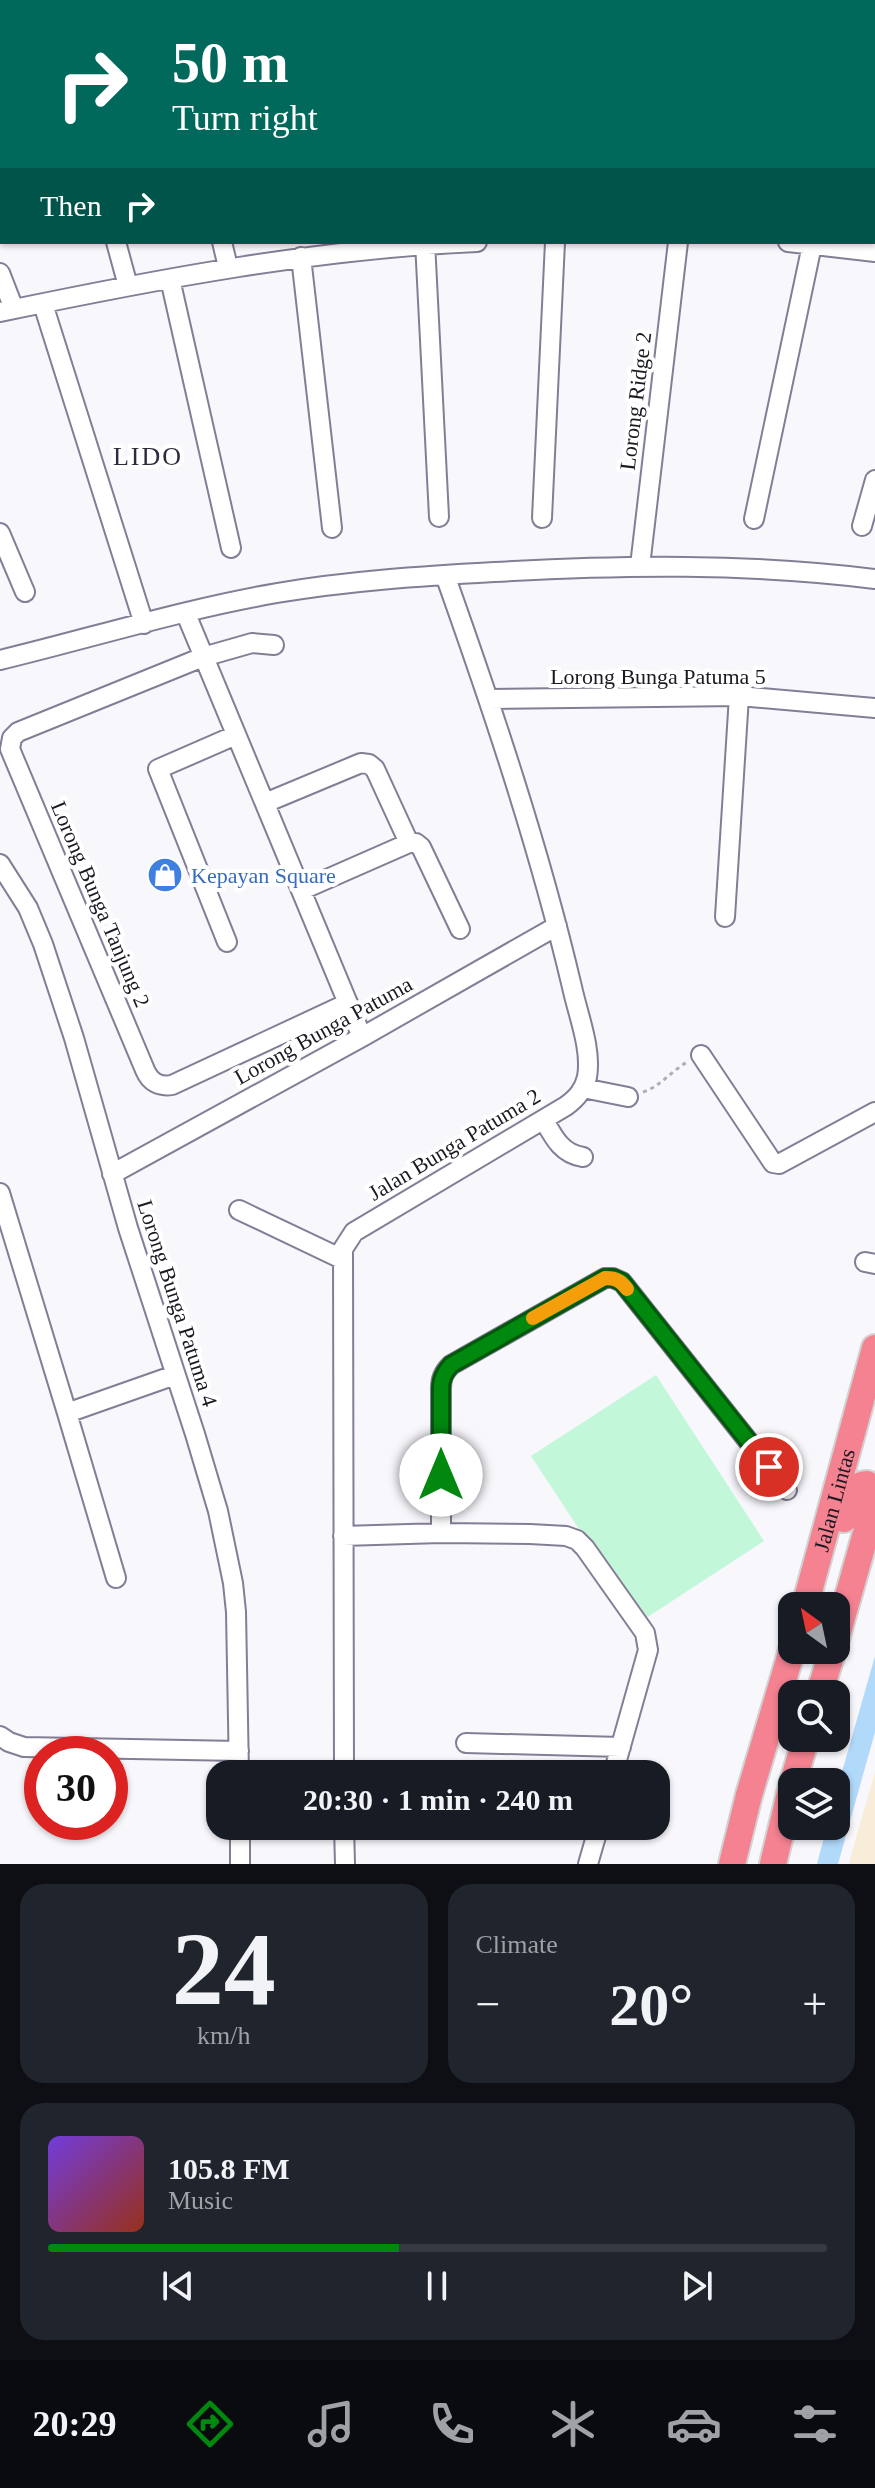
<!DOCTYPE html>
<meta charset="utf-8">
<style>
:root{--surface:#171b24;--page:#20242c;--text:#f1f3f6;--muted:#9ea1a6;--line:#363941;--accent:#01880f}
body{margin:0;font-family:Georgia,serif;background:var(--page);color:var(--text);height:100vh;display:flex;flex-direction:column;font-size:30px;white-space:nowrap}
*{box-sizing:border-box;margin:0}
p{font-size:26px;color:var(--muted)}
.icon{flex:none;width:44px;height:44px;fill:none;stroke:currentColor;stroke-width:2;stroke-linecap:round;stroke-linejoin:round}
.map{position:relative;height:1864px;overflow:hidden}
.panel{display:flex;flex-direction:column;gap:20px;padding:20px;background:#0d0f14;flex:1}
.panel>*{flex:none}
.banner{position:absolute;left:0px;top:0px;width:876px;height:244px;box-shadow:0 2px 6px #0004;background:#00695c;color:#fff;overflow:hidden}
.needle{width:52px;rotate:327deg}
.controls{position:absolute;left:778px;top:1592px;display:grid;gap:16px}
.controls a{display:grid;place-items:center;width:72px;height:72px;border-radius:16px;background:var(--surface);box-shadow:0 2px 6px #0004;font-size:40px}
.speed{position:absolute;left:24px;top:1736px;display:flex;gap:16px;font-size:40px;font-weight:700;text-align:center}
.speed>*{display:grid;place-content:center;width:104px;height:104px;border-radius:50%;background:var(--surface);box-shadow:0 2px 6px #0004;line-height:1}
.speed .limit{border:12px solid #d22;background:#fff;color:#111}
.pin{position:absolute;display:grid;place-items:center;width:68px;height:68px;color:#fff;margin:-34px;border:4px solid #fff;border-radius:50%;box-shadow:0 2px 8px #0007}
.me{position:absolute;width:88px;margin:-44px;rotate:0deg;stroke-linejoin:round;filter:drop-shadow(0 0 6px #0008)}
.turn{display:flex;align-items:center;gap:28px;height:168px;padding:0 40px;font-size:36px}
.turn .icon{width:104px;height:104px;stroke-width:2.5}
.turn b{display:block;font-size:56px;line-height:68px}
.then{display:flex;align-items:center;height:76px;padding:0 40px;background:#0003;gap:16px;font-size:30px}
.big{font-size:60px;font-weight:600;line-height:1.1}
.panel .widget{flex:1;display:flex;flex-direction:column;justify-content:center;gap:12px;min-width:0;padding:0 28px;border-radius:24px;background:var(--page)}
.panel .dial{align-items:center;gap:0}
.dial b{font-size:104px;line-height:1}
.song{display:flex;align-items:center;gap:24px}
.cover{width:96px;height:96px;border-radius:12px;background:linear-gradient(135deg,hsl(260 70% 55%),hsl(10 70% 35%))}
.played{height:8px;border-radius:4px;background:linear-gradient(90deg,var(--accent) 45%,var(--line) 45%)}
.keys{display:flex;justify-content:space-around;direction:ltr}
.heat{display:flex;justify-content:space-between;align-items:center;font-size:44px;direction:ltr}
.panel .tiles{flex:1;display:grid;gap:20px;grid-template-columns:1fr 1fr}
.widget:last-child{grid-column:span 2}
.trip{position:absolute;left:206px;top:1760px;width:464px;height:80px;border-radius:24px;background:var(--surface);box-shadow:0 2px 6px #0004;font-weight:600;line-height:80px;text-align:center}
.tabs{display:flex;height:128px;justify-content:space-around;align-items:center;background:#090b0e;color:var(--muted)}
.tabs .icon{width:56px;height:56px}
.tabs .on{color:var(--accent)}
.tabs b{font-size:36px;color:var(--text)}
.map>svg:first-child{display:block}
</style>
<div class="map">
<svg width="875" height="1864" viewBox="0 0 875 1864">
<rect width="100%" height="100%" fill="#f8f7fc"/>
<path fill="#f8edd8" d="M875,1772V1864H849L854,1845Z"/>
<path fill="#c2f7da" d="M656,1375L764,1541L640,1622L531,1456Z"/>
<path fill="#b1d9fa" d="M875,1656V1732L838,1864H817L827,1826H836V1793Z"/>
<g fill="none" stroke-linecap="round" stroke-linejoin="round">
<defs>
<path id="minor" d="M233,0V2
M537,2V0
M650,2V0
M763,2L764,0
M874,47L875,42
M116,242L128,286
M222,242L228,267
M425,242L439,517
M788,242L875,252
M301,257L332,528
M0,273L14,309
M170,279L231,548
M43,304L144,624
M0,312C158,279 316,249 477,242
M542,518L555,242
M754,519L812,245
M862,526L875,480
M0,533L25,592
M640,566L678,242
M186,614L362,1037
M274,645L252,643L203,657L18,732L12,738L10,749L145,1070C150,1082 159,1087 172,1085L348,1003
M0,660C91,638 184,609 277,593C348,581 422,576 494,572C621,565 749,563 875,579
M489,699L739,696L875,708
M265,803L361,763L369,764L375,769L409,843
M0,864L28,908L43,944L74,1038L128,1228L195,1434L218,1511L233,1583L236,1612L239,1774
M302,890L409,843H416L421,847L460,929
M725,917L739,696
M227,942L158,769L236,735
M701,1055L773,1163L779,1164L875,1112
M583,1088L628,1097
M544,1120C554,1138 562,1154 583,1157
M112,1174L362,1037L557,926
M0,1193L67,1413L175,1375
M239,1210L342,1259
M865,1262L875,1264
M67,1413L116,1578
M441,1533V1389C441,1379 443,1373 451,1365L605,1278H613L622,1282L787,1490
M343,1536L441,1533L530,1534L566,1536L577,1540L585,1548L645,1633L648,1650L613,1774
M0,1736L9,1742L24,1747L239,1751
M466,1743L621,1747
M344,1774L343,1249L354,1232L566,1106C577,1098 584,1090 587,1077C592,1049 578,1015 572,987C539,847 493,710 445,575
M240,1826V1864
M344,1826L345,1864
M588,1864L599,1826"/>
<g id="highway">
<path d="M844,1519C849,1505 850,1485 867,1484L873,1491L875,1503"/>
<path id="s1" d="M805,1606L875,1348"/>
<path d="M836,1639L875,1501"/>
<path d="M819,1694L833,1650"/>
<path d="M793,1782L806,1738"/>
<path d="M732,1864L749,1795L792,1650"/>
<path d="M773,1864L792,1785"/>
</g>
</defs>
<use href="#minor" stroke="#847d95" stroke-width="22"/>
<use href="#highway" stroke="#d2d1d3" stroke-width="30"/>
<path stroke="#b1afb6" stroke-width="3" stroke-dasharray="4 4" stroke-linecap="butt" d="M643,1092C660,1087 672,1070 689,1061"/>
<use href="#minor" stroke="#fff" stroke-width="18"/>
<use href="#highway" stroke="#f48291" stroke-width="26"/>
</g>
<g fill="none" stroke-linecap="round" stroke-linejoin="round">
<defs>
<path id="route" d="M441,1475V1389C441,1379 444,1373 451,1365L605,1278H613L622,1282L769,1467"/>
</defs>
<use href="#route" stroke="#01580a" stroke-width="20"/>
<use href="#route" stroke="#01880f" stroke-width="14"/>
<path stroke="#f59e0b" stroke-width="14" d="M533,1318L605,1278C616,1278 621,1281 627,1289"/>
</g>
<defs>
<symbol id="shop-disc" viewBox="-11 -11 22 22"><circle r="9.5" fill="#3f7fe0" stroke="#fff"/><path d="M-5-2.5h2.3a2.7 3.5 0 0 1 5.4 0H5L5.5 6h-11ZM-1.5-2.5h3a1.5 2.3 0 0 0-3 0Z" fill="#fff"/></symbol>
</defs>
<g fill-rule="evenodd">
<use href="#shop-disc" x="145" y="855" width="40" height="40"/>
</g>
<g text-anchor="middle" stroke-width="8" stroke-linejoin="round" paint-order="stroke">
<g font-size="22" fill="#1c1922" stroke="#fff">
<text transform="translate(635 401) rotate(-83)" y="8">Lorong Ridge 2</text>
<text x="658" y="684">Lorong Bunga Patuma 5</text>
<text transform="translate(101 904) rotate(67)" y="8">Lorong Bunga Tanjung 2</text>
<text transform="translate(323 1030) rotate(-29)" y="8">Lorong Bunga Patuma</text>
<text transform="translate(454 1144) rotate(-31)" y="8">Jalan Bunga Patuma 2</text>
<text transform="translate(178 1303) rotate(72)" y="8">Lorong Bunga Patuma 4</text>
<text dy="8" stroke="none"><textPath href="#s1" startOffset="110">Jalan Lintas</textPath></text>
</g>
<g font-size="22" fill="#366cbe" stroke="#fff" text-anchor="start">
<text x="191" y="883">Kepayan Square</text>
</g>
<g font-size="26" letter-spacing="2" fill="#302a3e" stroke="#fff">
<text x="148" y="465">LIDO</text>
</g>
</g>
</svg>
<div class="controls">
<a><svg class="needle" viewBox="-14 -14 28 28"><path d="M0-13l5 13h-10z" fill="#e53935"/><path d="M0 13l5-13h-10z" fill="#9ea1a6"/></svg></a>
<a><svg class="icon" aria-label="search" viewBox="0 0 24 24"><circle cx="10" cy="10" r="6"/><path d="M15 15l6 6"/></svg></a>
<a><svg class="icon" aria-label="layers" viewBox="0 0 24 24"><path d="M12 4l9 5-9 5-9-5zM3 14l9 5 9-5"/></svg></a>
</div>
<div class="speed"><div class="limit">30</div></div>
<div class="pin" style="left:769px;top:1467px;background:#d93025"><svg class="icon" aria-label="arrive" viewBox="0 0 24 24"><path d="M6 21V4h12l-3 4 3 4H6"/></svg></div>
<svg class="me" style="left:441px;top:1475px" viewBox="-20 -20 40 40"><circle r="19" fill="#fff"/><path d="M0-13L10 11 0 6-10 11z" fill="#01880f"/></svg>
<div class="trip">20:30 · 1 min · 240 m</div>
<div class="banner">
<div class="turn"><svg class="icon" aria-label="right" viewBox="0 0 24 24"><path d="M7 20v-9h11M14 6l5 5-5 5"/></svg><div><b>50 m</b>Turn right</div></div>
<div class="then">Then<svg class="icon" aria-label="right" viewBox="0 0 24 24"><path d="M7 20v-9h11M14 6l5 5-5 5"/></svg></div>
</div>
</div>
<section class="panel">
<div class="tiles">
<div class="widget dial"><b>24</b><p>km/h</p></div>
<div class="widget"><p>Climate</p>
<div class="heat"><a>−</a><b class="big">20°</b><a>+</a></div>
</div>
<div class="widget">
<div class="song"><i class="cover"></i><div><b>105.8 FM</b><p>Music</p></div></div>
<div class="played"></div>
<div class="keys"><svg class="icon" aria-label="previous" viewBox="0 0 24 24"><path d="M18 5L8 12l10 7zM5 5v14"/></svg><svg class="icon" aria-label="pause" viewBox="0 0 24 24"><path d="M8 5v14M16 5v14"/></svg><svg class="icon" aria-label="next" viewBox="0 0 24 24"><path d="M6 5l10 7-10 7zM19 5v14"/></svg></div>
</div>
</div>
</section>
<nav class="tabs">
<b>20:29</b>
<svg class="icon on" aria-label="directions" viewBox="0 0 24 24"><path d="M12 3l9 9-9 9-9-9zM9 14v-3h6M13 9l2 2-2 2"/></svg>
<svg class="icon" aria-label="music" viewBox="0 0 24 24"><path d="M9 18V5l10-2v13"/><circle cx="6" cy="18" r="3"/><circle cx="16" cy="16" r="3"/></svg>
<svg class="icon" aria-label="phone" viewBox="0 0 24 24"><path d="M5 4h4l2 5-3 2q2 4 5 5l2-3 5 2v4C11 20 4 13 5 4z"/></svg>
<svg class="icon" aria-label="climate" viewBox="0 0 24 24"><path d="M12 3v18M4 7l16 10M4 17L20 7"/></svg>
<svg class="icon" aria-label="car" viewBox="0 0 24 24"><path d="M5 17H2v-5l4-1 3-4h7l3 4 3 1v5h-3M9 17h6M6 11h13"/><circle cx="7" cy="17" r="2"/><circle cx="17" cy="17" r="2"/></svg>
<svg class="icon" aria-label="filters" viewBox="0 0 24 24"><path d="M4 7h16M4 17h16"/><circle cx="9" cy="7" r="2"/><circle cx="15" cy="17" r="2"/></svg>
</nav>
